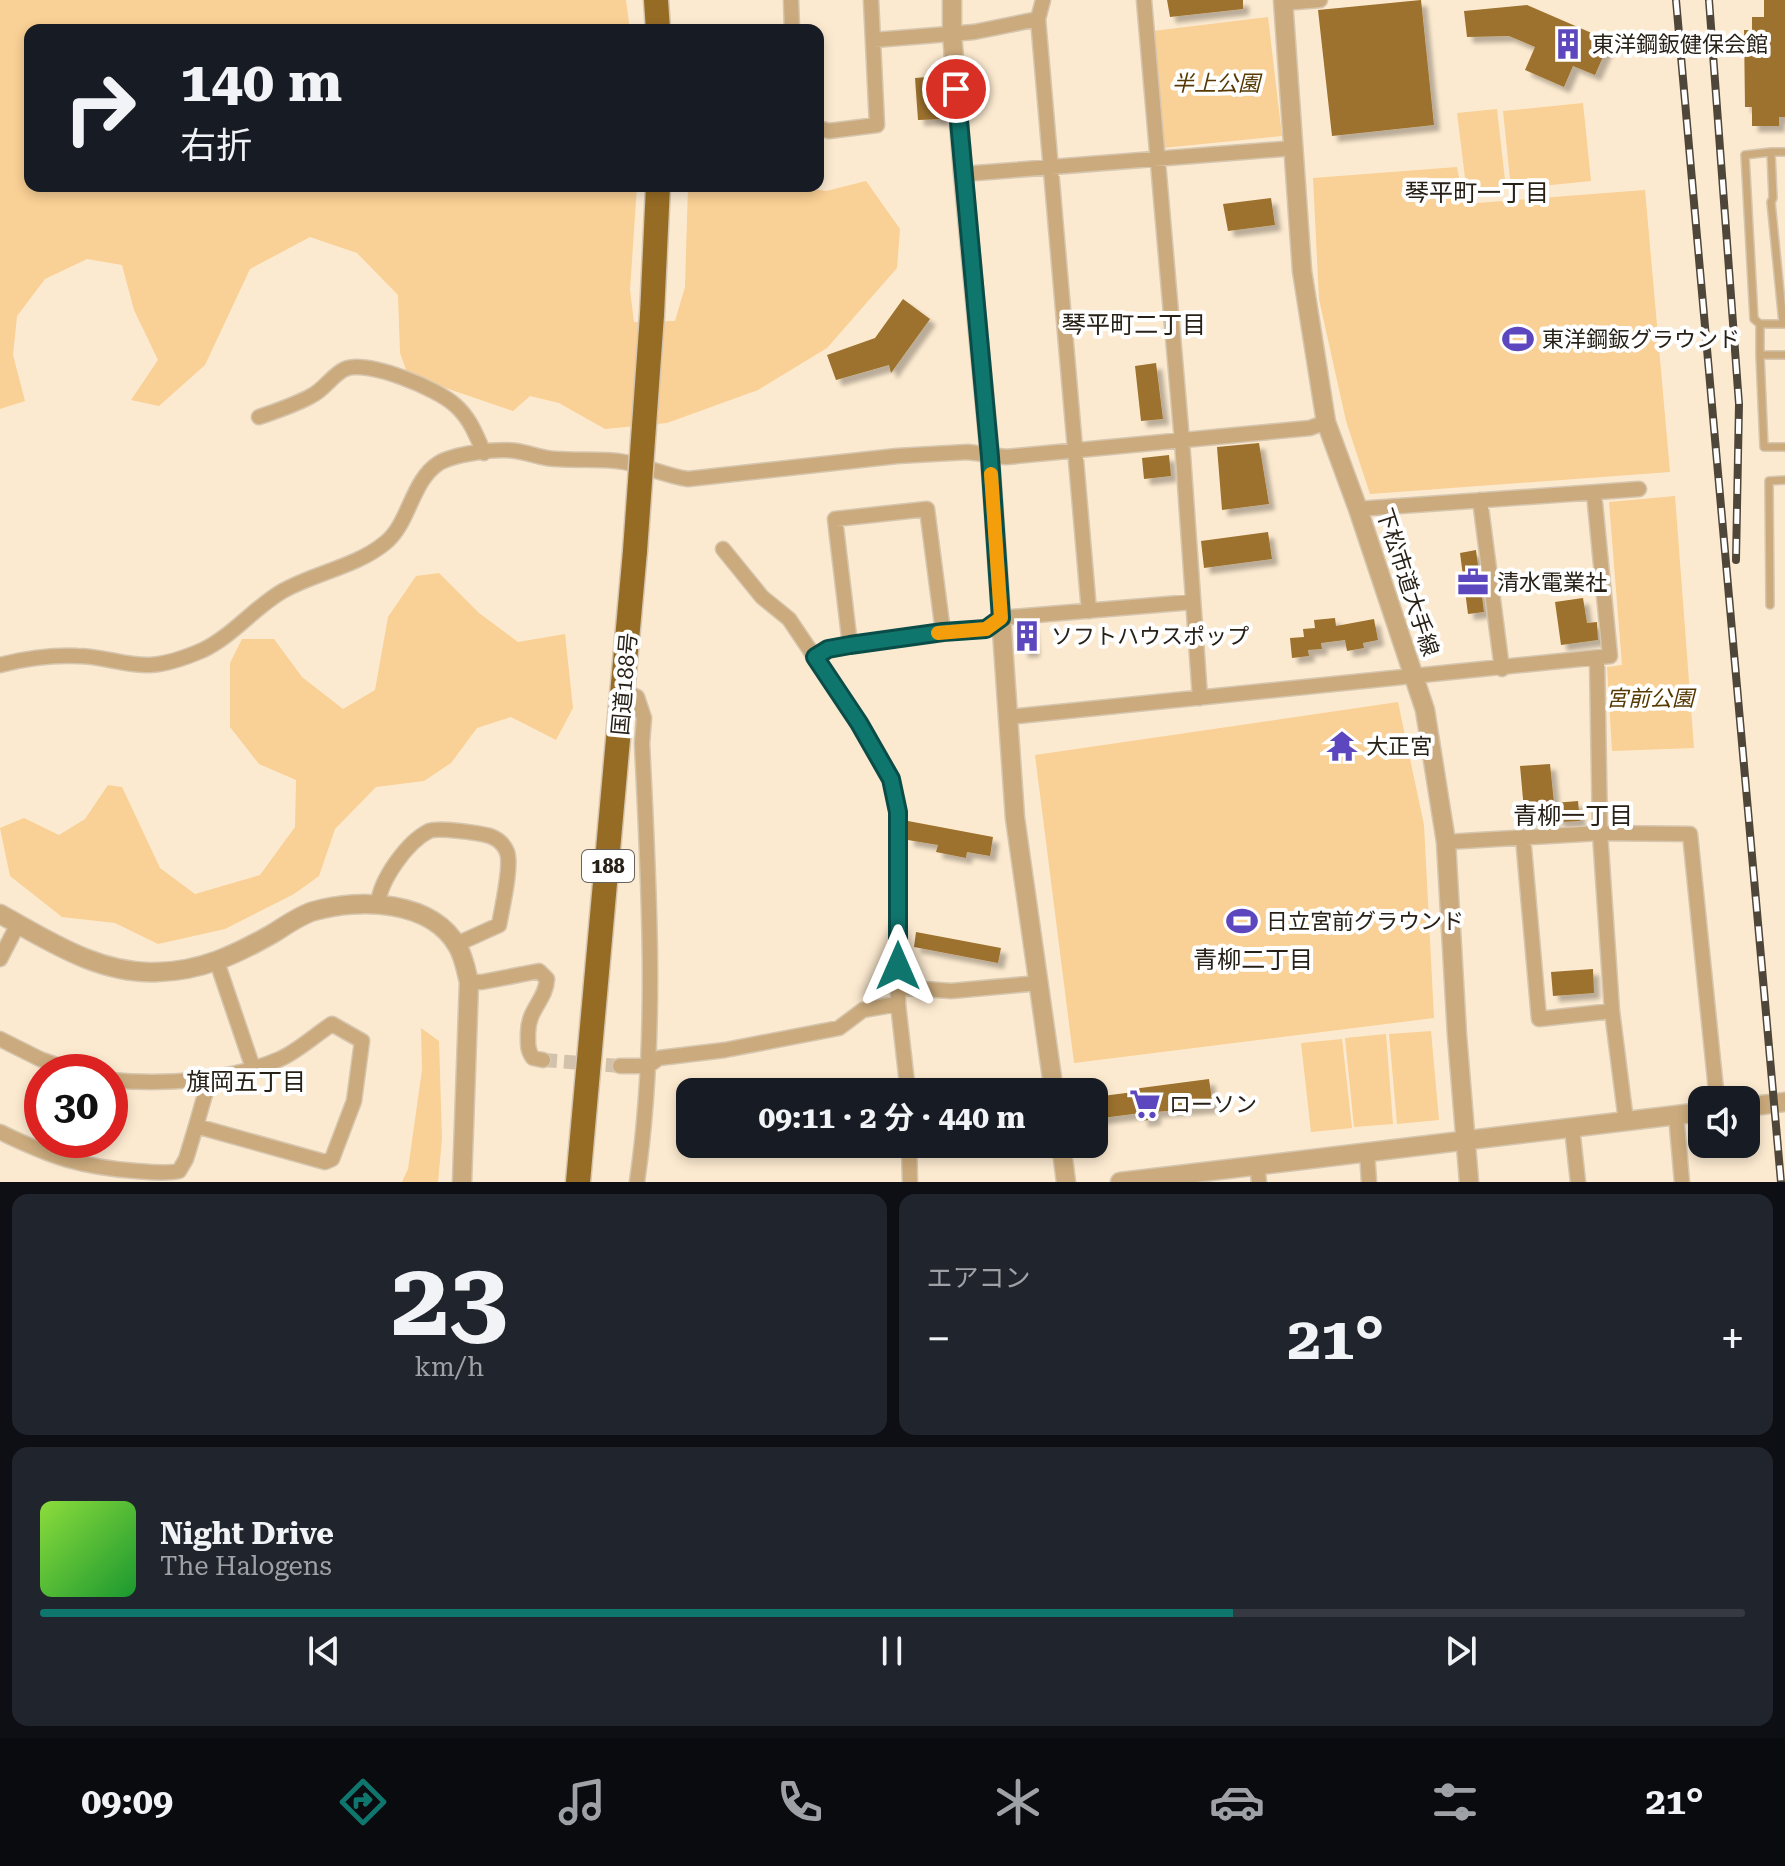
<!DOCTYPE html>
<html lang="ja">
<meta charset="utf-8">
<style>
:root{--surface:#171b24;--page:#20242c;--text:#f1f3f6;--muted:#9ea1a6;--line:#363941;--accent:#0f766e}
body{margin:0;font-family:"Roboto Serif","Noto Sans JP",serif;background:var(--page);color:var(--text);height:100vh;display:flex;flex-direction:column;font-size:30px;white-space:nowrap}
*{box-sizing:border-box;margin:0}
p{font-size:26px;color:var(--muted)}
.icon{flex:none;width:44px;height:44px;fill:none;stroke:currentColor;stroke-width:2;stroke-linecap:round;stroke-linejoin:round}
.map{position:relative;height:1182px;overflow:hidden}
.details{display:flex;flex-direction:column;gap:12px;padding:12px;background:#0d0f14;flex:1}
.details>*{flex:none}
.banner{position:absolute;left:24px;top:24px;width:800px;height:168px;border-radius:16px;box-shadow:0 4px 12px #0003;background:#171b24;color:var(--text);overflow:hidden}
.buttons{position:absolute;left:1688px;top:1086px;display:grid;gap:16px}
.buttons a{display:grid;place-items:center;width:72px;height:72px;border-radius:16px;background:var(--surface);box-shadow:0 4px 12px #0003;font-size:40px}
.speed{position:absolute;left:24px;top:1054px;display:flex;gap:16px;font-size:40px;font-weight:700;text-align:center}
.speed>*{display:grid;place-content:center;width:104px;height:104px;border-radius:50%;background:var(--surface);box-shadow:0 4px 12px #0003;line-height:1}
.speed .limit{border:12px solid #d22;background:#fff;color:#111}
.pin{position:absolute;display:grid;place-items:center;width:68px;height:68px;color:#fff;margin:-34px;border:4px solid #fff;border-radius:50%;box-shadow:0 2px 8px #0007}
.me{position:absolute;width:88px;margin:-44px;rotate:0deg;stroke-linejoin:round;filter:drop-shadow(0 0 6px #0008)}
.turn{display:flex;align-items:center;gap:28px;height:168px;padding:0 24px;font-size:36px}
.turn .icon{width:104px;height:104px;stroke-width:2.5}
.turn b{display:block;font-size:56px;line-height:68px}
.big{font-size:60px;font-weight:700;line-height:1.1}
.details .tile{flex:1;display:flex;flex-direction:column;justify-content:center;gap:12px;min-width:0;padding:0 28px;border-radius:16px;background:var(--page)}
.details .dial{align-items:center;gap:0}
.dial b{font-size:104px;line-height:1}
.song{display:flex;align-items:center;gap:24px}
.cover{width:96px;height:96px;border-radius:12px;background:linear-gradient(135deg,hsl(90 70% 55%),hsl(130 70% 35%))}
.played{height:8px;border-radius:4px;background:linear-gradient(90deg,var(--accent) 70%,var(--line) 70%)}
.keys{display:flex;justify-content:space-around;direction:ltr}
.heat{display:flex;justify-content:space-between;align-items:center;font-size:44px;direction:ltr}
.details .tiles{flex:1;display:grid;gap:12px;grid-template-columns:1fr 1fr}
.tile:last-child{grid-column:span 2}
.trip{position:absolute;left:676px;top:1078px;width:432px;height:80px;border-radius:16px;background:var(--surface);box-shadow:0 4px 12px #0003;font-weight:700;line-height:80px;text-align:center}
.dock{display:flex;height:128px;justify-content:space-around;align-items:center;background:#090b0e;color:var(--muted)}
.dock .icon{width:56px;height:56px}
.dock .current{color:var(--accent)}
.dock b{font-size:36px;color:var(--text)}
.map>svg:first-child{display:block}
</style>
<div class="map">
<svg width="1785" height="1182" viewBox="0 0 1785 1182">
<defs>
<filter id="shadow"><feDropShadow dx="6" dy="6" stdDeviation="2" flood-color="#0004"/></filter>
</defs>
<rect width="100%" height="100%" fill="#fcead0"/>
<path fill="#f9d095" d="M0,0H626L630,30H30V186H637L630,290L634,322L675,321L685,287L688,186H794L826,191L866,181L900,229L897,268L827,348L758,390L667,423L605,429L559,403L530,396L513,411L408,375L400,353L398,295L357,253L310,237L250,269L205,365L159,406L131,400L158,360L134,310L122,265L87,259L45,279L17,316L13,355L25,401L0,409Z
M1268,17L1282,136L1163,148L1153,31Z
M1583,103L1591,181L1511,189L1503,111Z
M1497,109L1506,189L1467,194L1457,113Z
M1457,167L1464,204L1645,190L1670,472L1370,494L1346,421L1319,299L1313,178Z
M1675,496L1694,748L1612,751L1607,667L1622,665L1609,502Z
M439,573L479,613L518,642L565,634L573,708L556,740L511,717L477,728L451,763L424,781L376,787L335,829L319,876L294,894L225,929L158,944L115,923L62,917L10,876L0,828L24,818L59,835L85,819L108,785L122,787L160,868L195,894L260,875L295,827L296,780L259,764L230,727V663L242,639H274L302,677L343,709L375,690L388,617L416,576Z
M1398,702L1424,825L1434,1018L1074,1063L1035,755Z
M421,1028L439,1041L442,1138L438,1182H402L408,1169L422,1070Z
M1431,1031L1439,1120L1397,1124L1389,1034Z
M1386,1034L1393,1124L1354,1127L1345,1038Z
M1342,1039L1352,1128L1311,1132L1301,1043Z"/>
<path fill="#9c722f" filter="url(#shadow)" d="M1167,0H1243V9L1170,17Z
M1421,0L1434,125L1332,136L1318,10Z
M1764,0H1785V117H1779V126H1752V107H1745L1744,30H1752V17H1764Z
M1527,5L1610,41L1595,75L1573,66L1564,87L1525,70L1535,47L1509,36L1467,37L1464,11Z
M940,76L943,119L918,120L915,78Z
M1271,198L1275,225L1228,231L1223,204Z
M903,299L930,319L891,373L889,365L836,380L827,355L875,338Z
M1156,363L1163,419L1141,421L1135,366Z
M1259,443L1269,504L1222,510L1217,447Z
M1169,455L1171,476L1144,479L1142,458Z
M1268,532L1272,559L1204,568L1201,541Z
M1476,550L1484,612L1468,614L1460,553Z
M1583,598L1587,623L1597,622L1598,640L1561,645L1555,602Z
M1335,618L1336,626L1374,619L1378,640L1363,643L1364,648L1347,651L1345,640L1321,643L1322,649L1308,650L1309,656L1292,658L1290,638L1304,637L1303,629L1315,628L1314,620Z
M1032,625L1034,651L1022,652L1020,626Z
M1550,764L1554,803L1578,801L1580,821L1559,822L1558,818L1525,821L1520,766Z
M908,821L993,837L990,856L967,852L966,858L936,852L938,845L908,840Z
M916,932L1001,948L998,963L914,947Z
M1593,969L1594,993L1553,996L1551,972Z
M1209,1079L1213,1107L1155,1112V1119L1142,1121L1141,1113L1094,1119V1097L1134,1092L1133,1089Z"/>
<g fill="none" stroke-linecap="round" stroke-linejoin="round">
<path stroke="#d2c2ab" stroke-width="14" stroke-dasharray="14 7" stroke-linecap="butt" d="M543,1060L620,1066"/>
<defs>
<path id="service" d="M1771,152L1745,155L1754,319L1760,324V355H1785
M1783,323L1771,202L1773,198L1771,152H1785
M1760,324H1785
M1760,355L1764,447H1785
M1770,605L1769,481L1785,480"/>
<path id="minor" d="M791,0L792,30
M1144,0L1182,441L1200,698
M1284,3L1320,0
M1038,19L1089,611
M874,40L974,32L1038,19L1043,0
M818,128L829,131L877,125L871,0
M963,174L1295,148
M259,417C276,411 295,405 311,396C324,390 332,375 345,369C367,359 438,389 455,405C470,418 476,435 484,453
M1480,500L1502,669
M1358,509L1639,489
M723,549L762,597L789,619L859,723L891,779L898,812V1004L908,1092
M850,645L835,519L927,509L943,632
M815,657L828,649L850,645L943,632L986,629L1001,618L1192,602
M1597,658L1600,833L1612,1011L1626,1121
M0,665C27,658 51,655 78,656C102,656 127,666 150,665C168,664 187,657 203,650C232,636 253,609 281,592C313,573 356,567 385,543C410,523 411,481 439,463C454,454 497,448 516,451C530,453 543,459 557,459C580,461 602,458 624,462C646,466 666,476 688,479L897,456L968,452L1006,457L1310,428L1326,422
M624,692L637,697L644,718L642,743C649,889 658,1037 637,1182
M1008,717L1610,656L1594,493
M1523,837L1539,1019L1612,1011
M1446,842L1600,833L1690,834L1717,1100
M378,904C380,880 407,842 429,831C438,827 479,833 490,836C498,839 504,844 507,852C512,866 502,908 499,925L457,944
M0,959L18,924
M217,962L253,1068
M469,982H482L539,971L547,979C546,1000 528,1009 528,1033C528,1043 527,1050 533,1058L543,1060
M898,987L951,991L1039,983
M0,1039L40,1059L76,1072
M620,1066H648L659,1058L725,1050L839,1028L863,1010L898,1004
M1676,1115L1682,1182
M196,1126L206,1091V1077
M1572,1128L1578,1182
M0,1132C49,1156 80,1167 136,1171C150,1172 164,1174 179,1171L186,1159L196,1126L325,1162L332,1159L354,1101L362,1041L332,1024C315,1035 298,1051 280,1059C229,1081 165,1085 110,1080
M909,1144L910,1182
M1367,1152L1369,1182
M1257,1165L1259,1182"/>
<path id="tertiary" d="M952,0V33L963,174L990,457L1015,818L1054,1092
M1283,0L1302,271L1326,422L1358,509L1425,710L1446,842L1457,1035L1469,1182
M0,914C49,941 100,975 158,972C201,971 235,955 272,934C285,926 300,915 314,911C360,898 432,900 458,947C464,958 466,970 469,982L462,1182
M1746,1107L1785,1102
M1061,1144L1066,1182
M1120,1182L1702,1112"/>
<path id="trunk" d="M656,0L658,30
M652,315L658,186
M578,1182L635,551"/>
</defs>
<use href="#service" stroke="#d6c6af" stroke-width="10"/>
<use href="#minor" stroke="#d6c6af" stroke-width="17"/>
<use href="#tertiary" stroke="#d6c6af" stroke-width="21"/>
<use href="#trunk" stroke="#d6c6af" stroke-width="27"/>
<use href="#service" stroke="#cbab7d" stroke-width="7"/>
<use href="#minor" stroke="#cbab7d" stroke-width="14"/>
<use href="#tertiary" stroke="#cbab7d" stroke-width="18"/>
<use href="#trunk" stroke="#966c24" stroke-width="24"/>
<defs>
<path id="rail" d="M1676,0L1781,1182
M1709,0L1739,404L1736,560"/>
</defs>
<use href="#rail" stroke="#4f463a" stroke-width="8"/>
<use href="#rail" stroke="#fff" stroke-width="5" stroke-dasharray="15" stroke-linecap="butt"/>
<defs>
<path id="trunk-bridge" d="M635,551L652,315"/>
</defs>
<use href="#trunk-bridge" stroke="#d6c6af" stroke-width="27" stroke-linecap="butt"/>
<use href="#trunk-bridge" stroke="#966c24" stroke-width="24"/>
</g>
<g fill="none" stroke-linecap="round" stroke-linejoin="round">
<defs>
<path id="route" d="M898,966V812L891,779L859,723L815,657L828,649L850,645L943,632L986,629L1001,618L990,457L956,89"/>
</defs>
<use href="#route" stroke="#0a4d48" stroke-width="20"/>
<use href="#route" stroke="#0f766e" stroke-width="14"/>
<path stroke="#f59e0b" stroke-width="14" d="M938,633L986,629L1001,618L991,474"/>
</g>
<defs>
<symbol id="building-bare" viewBox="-9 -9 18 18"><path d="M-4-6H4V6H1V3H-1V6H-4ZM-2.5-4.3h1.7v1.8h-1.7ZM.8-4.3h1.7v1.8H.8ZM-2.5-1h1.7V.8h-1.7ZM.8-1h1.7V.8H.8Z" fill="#5d47bf" stroke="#fff" stroke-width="2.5" paint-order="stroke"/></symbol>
<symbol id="stadium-bare" viewBox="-9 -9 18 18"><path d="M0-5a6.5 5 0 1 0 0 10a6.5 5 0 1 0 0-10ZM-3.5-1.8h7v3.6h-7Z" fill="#5d47bf" stroke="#fff" stroke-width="2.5" paint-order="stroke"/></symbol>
<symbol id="office-bare" viewBox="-9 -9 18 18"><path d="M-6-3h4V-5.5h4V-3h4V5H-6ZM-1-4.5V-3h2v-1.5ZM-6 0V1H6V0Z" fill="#5d47bf" stroke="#fff" stroke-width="2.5" paint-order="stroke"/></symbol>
<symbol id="temple-bare" viewBox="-9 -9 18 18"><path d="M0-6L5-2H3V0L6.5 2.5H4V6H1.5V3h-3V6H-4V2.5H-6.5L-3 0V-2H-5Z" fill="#5d47bf" stroke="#fff" stroke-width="2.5" paint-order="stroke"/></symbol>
<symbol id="supermarket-bare" viewBox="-9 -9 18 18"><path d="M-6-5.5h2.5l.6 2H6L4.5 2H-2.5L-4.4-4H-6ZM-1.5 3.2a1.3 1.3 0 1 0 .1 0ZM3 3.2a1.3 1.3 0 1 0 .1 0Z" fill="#5d47bf" stroke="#fff" stroke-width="2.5" paint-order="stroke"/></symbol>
</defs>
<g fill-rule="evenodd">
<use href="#building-bare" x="1546" y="22" width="44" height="44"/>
<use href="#stadium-bare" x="1496" y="317" width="44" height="44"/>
<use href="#office-bare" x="1451" y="560" width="44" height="44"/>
<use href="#building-bare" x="1005" y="614" width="44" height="44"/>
<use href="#temple-bare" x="1320" y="724" width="44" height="44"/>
<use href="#stadium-bare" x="1220" y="899" width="44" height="44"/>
<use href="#supermarket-bare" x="1123" y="1082" width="44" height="44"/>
</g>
<g text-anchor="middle" stroke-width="8" stroke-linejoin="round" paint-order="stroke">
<rect fill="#fff" stroke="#68645d" stroke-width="2" x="582" y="850" width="52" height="32" rx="6"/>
<g font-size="20" font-weight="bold" fill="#282118">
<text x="608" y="873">188</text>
</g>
<g font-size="22" fill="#282118" stroke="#fff" text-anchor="start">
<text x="1592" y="52">東洋鋼鈑健保会館</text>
<text x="1542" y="347">東洋鋼鈑グラウンド</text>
<text x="1497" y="590">清水電業社</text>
<text x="1051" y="644">ソフトハウスポップ</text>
<text x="1366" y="754">大正宮</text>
<text x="1266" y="929">日立宮前グラウンド</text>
<text x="1169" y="1112">ローソン</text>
</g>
<g font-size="22" font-style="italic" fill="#573a01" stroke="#fff">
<text x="1216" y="91">半上公園</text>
<text x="1650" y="706">宮前公園</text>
</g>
<g font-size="22" fill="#282118" stroke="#fff">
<text transform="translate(1408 582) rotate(72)" y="8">下松市道大手線</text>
<text transform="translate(624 684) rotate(-85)" y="8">国道188号</text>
</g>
<g font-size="24" fill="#282118" stroke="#fff">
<text x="1477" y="201">琴平町一丁目</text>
<text x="1134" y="333">琴平町二丁目</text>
<text x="1573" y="824">青柳一丁目</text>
<text x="1253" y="968">青柳二丁目</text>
<text x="246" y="1090">旗岡五丁目</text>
</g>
</g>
</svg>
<div class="buttons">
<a><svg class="icon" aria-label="sound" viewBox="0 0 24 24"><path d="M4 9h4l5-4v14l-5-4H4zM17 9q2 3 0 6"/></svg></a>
</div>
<div class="speed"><div class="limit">30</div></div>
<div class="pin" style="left:956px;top:89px;background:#d93025"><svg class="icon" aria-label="arrive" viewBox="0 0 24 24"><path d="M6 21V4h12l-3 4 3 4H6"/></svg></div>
<svg class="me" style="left:898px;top:966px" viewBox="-20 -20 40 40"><path d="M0-17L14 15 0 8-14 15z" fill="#0f766e" stroke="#fff" stroke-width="4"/></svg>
<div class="trip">09:11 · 2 分 · 440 m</div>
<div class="banner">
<div class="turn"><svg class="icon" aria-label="right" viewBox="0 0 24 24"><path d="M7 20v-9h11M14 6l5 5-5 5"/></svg><div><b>140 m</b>右折</div></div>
</div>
</div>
<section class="details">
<div class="tiles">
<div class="tile dial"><b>23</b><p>km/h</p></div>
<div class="tile"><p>エアコン</p>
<div class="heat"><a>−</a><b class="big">21°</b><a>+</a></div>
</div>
<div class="tile">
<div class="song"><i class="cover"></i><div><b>Night Drive</b><p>The Halogens</p></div></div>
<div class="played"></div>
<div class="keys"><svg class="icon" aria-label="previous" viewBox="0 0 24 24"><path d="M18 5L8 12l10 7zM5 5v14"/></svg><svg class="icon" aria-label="pause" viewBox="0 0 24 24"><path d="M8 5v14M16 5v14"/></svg><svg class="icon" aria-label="next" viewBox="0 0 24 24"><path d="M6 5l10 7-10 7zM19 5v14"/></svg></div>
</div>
</div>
</section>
<nav class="dock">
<b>09:09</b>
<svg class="icon current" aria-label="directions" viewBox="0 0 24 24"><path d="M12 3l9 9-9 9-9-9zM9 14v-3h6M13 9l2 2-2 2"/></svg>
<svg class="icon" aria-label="music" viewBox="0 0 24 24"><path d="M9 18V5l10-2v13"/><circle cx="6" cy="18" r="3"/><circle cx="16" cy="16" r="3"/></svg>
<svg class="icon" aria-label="phone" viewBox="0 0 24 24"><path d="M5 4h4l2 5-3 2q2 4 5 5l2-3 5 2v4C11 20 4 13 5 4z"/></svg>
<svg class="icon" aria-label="climate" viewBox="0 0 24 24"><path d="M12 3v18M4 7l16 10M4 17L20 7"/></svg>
<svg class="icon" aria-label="car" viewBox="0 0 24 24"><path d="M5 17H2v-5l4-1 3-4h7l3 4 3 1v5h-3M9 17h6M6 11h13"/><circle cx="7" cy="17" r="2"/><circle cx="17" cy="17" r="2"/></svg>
<svg class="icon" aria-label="filters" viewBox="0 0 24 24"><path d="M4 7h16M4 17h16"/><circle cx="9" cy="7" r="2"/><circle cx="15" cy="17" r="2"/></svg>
<b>21°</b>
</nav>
